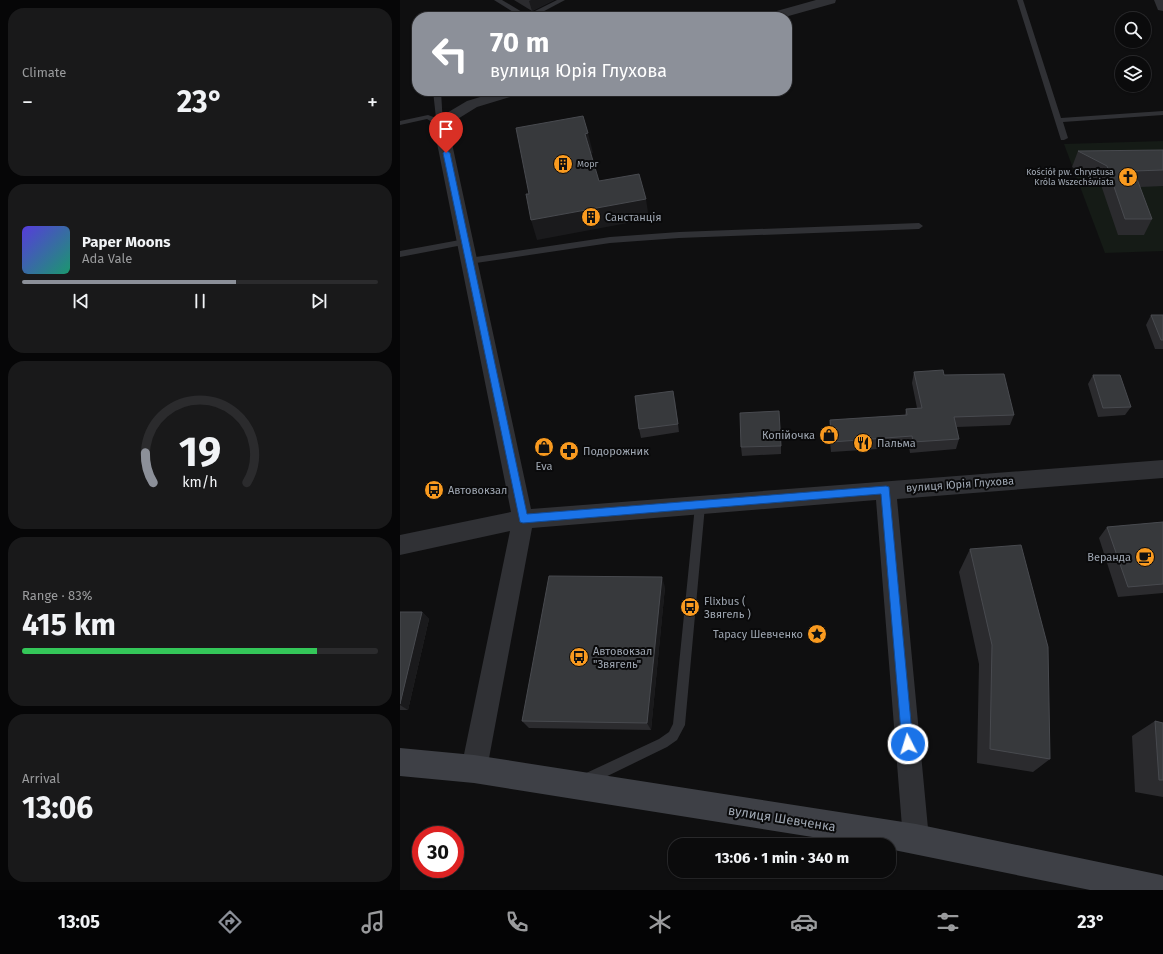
<!DOCTYPE html>
<meta charset="utf-8">
<style>
:root{--surface:#0b0b0c;--page:#19191a;--text:#f1f3f6;--muted:#9a9b9d;--line:#2b2b2d;--accent:#8c9099}
body{margin:0;font-family:"Fira Sans",sans-serif;background:var(--page);color:var(--text);height:100vh;display:flex;flex-direction:column;font-size:15px;white-space:nowrap}
*{box-sizing:border-box;margin:0}
p{font-size:13px;color:var(--muted)}
.icon{flex:none;width:22px;height:22px;fill:none;stroke:currentColor;stroke-width:2;stroke-linecap:round;stroke-linejoin:round}
.map{position:relative;flex:1;overflow:hidden}
.sheet{display:flex;flex-direction:column;gap:8px;padding:8px;background:#060607;width:400px}
.sheet>*{flex:none}
.banner{position:absolute;left:12px;top:12px;width:380px;height:84px;border-radius:16px;box-shadow:0 1px 3px #0004,0 0 0 1px var(--line);background:#8c9099;color:#fff;overflow:hidden}
.fabs{position:absolute;left:715px;top:12px;display:grid;gap:8px}
.fabs a{display:grid;place-items:center;width:36px;height:36px;border-radius:50%;background:var(--surface);box-shadow:0 1px 3px #0004,0 0 0 1px var(--line);font-size:20px}
.speed{position:absolute;left:12px;top:826px;display:flex;gap:8px;font-size:20px;font-weight:700;text-align:center}
.speed>*{display:grid;place-content:center;width:52px;height:52px;border-radius:50%;background:var(--surface);box-shadow:0 1px 3px #0004,0 0 0 1px var(--line);line-height:1}
.speed .limit{border:6px solid #d22;background:#fff;color:#111}
.pin{position:absolute;display:grid;place-items:center;width:34px;height:34px;color:#fff;margin:-41px -17px;border-radius:50% 50% 50% 0;rotate:-45deg;box-shadow:0 0 4px #0007}
.pin .icon{rotate:45deg}
.me{position:absolute;width:44px;margin:-22px;rotate:355deg;stroke-linejoin:round;filter:drop-shadow(0 0 3px #0008)}
.turn{display:flex;align-items:center;gap:14px;height:84px;padding:0 12px;font-size:18px}
.turn .icon{width:52px;height:52px;stroke-width:2.5}
.turn b{display:block;font-size:28px;line-height:34px}
.big{font-size:30px;font-weight:700;line-height:1.1}
.sheet .tile{flex:1;display:flex;flex-direction:column;justify-content:center;gap:6px;min-width:0;padding:0 14px;border-radius:16px;background:var(--page)}
.sheet .dial{align-items:center;gap:0}
.dial svg{height:104px;overflow:visible;fill:none;stroke:var(--line);stroke-width:7;stroke-linecap:round;text-anchor:middle}
.dial text{fill:var(--text);stroke:none}
.song{display:flex;align-items:center;gap:12px}
.cover{width:48px;height:48px;border-radius:6px;background:linear-gradient(135deg,hsl(250 70% 55%),hsl(160 70% 35%))}
.played{height:4px;border-radius:2px;background:linear-gradient(90deg,var(--accent) 60%,var(--line) 60%)}
.keys{display:flex;justify-content:space-around;direction:ltr}
.heat{display:flex;justify-content:space-between;align-items:center;font-size:22px;direction:ltr}
.charge{height:6px;border-radius:3px;background:linear-gradient(90deg,#34c759 83%,var(--line) 0)}
.trip{position:absolute;left:268px;top:838px;width:228px;height:40px;border-radius:16px;background:var(--surface);box-shadow:0 1px 3px #0004,0 0 0 1px var(--line);font-weight:700;line-height:40px;text-align:center}
.dock{display:flex;height:64px;justify-content:space-around;align-items:center;background:#040405;color:var(--muted)}
.dock .icon{width:28px;height:28px}
.dock .selected{color:var(--accent)}
.dock b{font-size:18px;color:var(--text)}
main{display:flex;flex:1;min-height:0}
.map>svg:first-child{display:block}
</style>
<main>
<section class="sheet">
<div class="tile"><p>Climate</p>
<div class="heat"><a>−</a><b class="big">23°</b><a>+</a></div>
</div>
<div class="tile">
<div class="song"><i class="cover"></i><div><b>Paper Moons</b><p>Ada Vale</p></div></div>
<div class="played"></div>
<div class="keys"><svg class="icon" aria-label="previous" viewBox="0 0 24 24"><path d="M18 5L8 12l10 7zM5 5v14"/></svg><svg class="icon" aria-label="pause" viewBox="0 0 24 24"><path d="M8 5v14M16 5v14"/></svg><svg class="icon" aria-label="next" viewBox="0 0 24 24"><path d="M6 5l10 7-10 7zM19 5v14"/></svg></div>
</div>
<div class="tile dial"><svg viewBox="0 0 100 80">
<path d="M14 69A42 42 0 1 1 86 69"/>
<path d="M14 69A42 42 0 0 1 8 46" stroke="#8c9099"/>
<text x="50" y="56" font-size="32" font-weight="700">19</text>
<text x="50" y="72" font-size="11">km/h</text>
</svg></div>
<div class="tile"><p>Range · 83%</p><b class="big">415 km</b><div class="charge"></div></div>
<div class="tile"><p>Arrival</p><b class="big">13:06</b></div>
</section>
<div class="map">
<svg width="763" height="890" viewBox="0 0 763 890">
<rect width="100%" height="100%" fill="#0f0f10"/>
<path fill="#151b16" d="M763,141V251L705,253L664,144Z"/>
<g fill="none" stroke-linecap="round" stroke-linejoin="round">
<path fill="#303135" fill-rule="evenodd" d="M94,0H102L127,15L157,0H165L133,17H121Z
M617,0H623L661,118L763,111V115L663,122L668,138L664,140H661Z
M33,91H41L43,125H37L27,119L0,125V121L28,115L36,118Z
M519,223L523,226L519,229L279,238L210,243L69,264L65,261L69,258L210,237L279,232Z
M65,239L69,242L68,244L0,257V251Z
M300,501L304,503L305,506L285,725L277,740L267,747L187,786L182,785L181,780L182,775L259,739L269,732L273,724L295,506L296,503Z"/>
<path fill="#303135" fill-rule="evenodd" d="M416,0H436L435,3L385,17H364L366,14Z
M754,0H763V11L758,10Z
M100,91H122L120,94L77,107L48,125L131,509L763,460V478L497,499L529,839L525,848L516,852L507,848L503,839L476,500L132,528L87,769L83,778L74,782L65,778L61,769L110,531L0,555V535L111,512L33,123L35,120L67,101Z"/>
<path fill="#3e4046" fill-rule="evenodd" d="M0,748L74,755L516,824L761,875L763,876V890H690L489,849V845H463L74,783L0,776Z"/>
</g>
<path fill="#2b2b2e" d="M114,0H154L132,11Z
M763,150V186L740,187L752,219L744,235H718L700,182L672,167L678,151Z
M751,315H763V349H755L746,325Z
M514,372L544,375L614,415L610,425L557,427L559,439L556,449L510,453L509,447L431,452L429,431L430,420L505,415L506,409L517,408L512,383Z
M693,375L731,407L725,415L698,417L688,384Z
M275,400L279,432L241,438L239,429Z
M381,446V454L342,456L341,447Z
M763,522V593L718,597L699,538L707,527Z
M570,549L650,759L633,772L577,763L579,664L559,572Z
M265,587L251,730L129,728L122,721Z
M0,612H22L29,619L8,710H0Z
M755,721L763,723V797L735,792L732,736Z"/>
<path fill="#1a1a1c" d="M131,0H154L132,11L129,1Z
M188,133L193,153L190,154L185,134Z
M246,199L249,219L137,240L131,220Z
M273,391L275,400L279,432L278,424Z
M262,577L265,587L251,730L247,723Z
M22,612L29,619L8,710L0,705Z"/>
<path fill="#37393c" stroke="#484a4f" d="M183,116L188,133L185,134L199,181L239,174L246,199L131,220L126,194H129L116,128Z
M763,150V170L734,171L752,219H725L707,166L678,151Z
M751,315H763V340H761Z
M543,370L544,375L604,374L614,415L554,417L559,439L513,442L512,436L432,442L430,420L507,415L506,409L522,408L514,372Z
M693,375H720L731,407L703,408Z
M273,391L278,424L239,429L235,396Z
M379,411L381,446L341,447L340,413Z
M763,522V584L728,587L707,527Z
M621,545L648,647L650,759L590,749L592,645L570,549Z
M149,576L262,577L247,723L122,721Z
M0,612H22L0,704Z
M755,721L763,723V780H759Z"/>
<path fill="#1a73e8" stroke="#114b97" d="M46,150L50,153L127,514L486,486L489,487L513,744L512,748L508,750L504,748L502,744L481,494L123,523L120,522L43,153Z"/>
<defs>
<symbol id="building-disc" viewBox="-11 -11 22 22"><circle r="9.5" fill="#f99a1f" stroke="#0a0a0b"/><path d="M-4-6H4V6H1V3H-1V6H-4ZM-2.5-4.3h1.7v1.8h-1.7ZM.8-4.3h1.7v1.8H.8ZM-2.5-1h1.7V.8h-1.7ZM.8-1h1.7V.8H.8Z" fill="#111"/></symbol>
<symbol id="church-disc" viewBox="-11 -11 22 22"><circle r="9.5" fill="#f99a1f" stroke="#0a0a0b"/><path d="M-1.2-6h2.4v3.5h3.3v2.4h-3.3V6h-2.4V-.1h-3.3v-2.4h3.3Z" fill="#111"/></symbol>
<symbol id="shop-disc" viewBox="-11 -11 22 22"><circle r="9.5" fill="#f99a1f" stroke="#0a0a0b"/><path d="M-5-2.5h2.3a2.7 3.5 0 0 1 5.4 0H5L5.5 6h-11ZM-1.5-2.5h3a1.5 2.3 0 0 0-3 0Z" fill="#111"/></symbol>
<symbol id="restaurant-disc" viewBox="-11 -11 22 22"><circle r="9.5" fill="#f99a1f" stroke="#0a0a0b"/><path d="M-5-6h1v4h1v-4h1v4h1v-4h1v5L-1.5 .5V6h-2V.5L-5-1ZM5-6V6H3V1.5H1.5Q1.5-4 5-6Z" fill="#111"/></symbol>
<symbol id="pharmacy-disc" viewBox="-11 -11 22 22"><circle r="9.5" fill="#f99a1f" stroke="#0a0a0b"/><path d="M-2-6h4v4h4v4h-4v4h-4v-4h-4v-4h4Z" fill="#111"/></symbol>
<symbol id="bus-disc" viewBox="-11 -11 22 22"><circle r="9.5" fill="#f99a1f" stroke="#0a0a0b"/><path d="M-5-6H5V4H4V6H2V4H-2V6H-4V4H-5ZM-3.5-4V0h7V-4ZM-3.5 1.2v1.5H-2V1.2ZM2 1.2v1.5H3.5V1.2Z" fill="#111"/></symbol>
<symbol id="cafe-disc" viewBox="-11 -11 22 22"><circle r="9.5" fill="#f99a1f" stroke="#0a0a0b"/><path d="M-5.5-4.5H6V0H3Q3 3.5 0 3.5H-2.5Q-5.5 3.5-5.5 0ZM3-3.2v2h1.7v-2ZM-6 4.5H4V6H-6Z" fill="#111"/></symbol>
<symbol id="sight-disc" viewBox="-11 -11 22 22"><circle r="9.5" fill="#f99a1f" stroke="#0a0a0b"/><path d="M0-6L1.8-2.2L6-1.7L2.9 1.2L3.7 5.4L0 3.3L-3.7 5.4L-2.9 1.2L-6-1.7L-1.8-2.2Z" fill="#111"/></symbol>
</defs>
<g fill-rule="evenodd">
<use href="#building-disc" x="152" y="153" width="22" height="22"/>
<use href="#church-disc" x="717" y="166" width="22" height="22"/>
<use href="#building-disc" x="180" y="206" width="22" height="22"/>
<use href="#shop-disc" x="418" y="424" width="22" height="22"/>
<use href="#restaurant-disc" x="452" y="432" width="22" height="22"/>
<use href="#shop-disc" x="133" y="436" width="22" height="22"/>
<use href="#pharmacy-disc" x="158" y="440" width="22" height="22"/>
<use href="#bus-disc" x="23" y="479" width="22" height="22"/>
<use href="#cafe-disc" x="734" y="546" width="22" height="22"/>
<use href="#bus-disc" x="279" y="596" width="22" height="22"/>
<use href="#sight-disc" x="406" y="623" width="22" height="22"/>
<use href="#bus-disc" x="168" y="646" width="22" height="22"/>
</g>
<g text-anchor="middle" stroke-width="4" stroke-linejoin="round" paint-order="stroke">
<g font-size="9" fill="#9fa7b2" stroke="#0a0a0b" text-anchor="start">
<text x="177" y="167">Морг</text>
<text x="714" y="175" text-anchor="end">Kościół pw. Chrystusa<tspan x="714" dy="10">Króla Wszechświata</tspan></text>
</g>
<g font-size="11" fill="#9fa7b2" stroke="#0a0a0b" text-anchor="start">
<text x="205" y="221">Санстанція</text>
<text x="415" y="439" text-anchor="end">Копійочка</text>
<text x="477" y="447">Пальма</text>
<text x="183" y="455">Подорожник</text>
<text x="144" y="470" text-anchor="middle">Eva</text>
<text x="48" y="494">Автовокзал</text>
<text x="731" y="561" text-anchor="end">Веранда</text>
<text x="304" y="605">Flixbus (<tspan x="304" dy="13">Звягель )</tspan></text>
<text x="403" y="638" text-anchor="end">Тарасу Шевченко</text>
<text x="193" y="655">Автовокзал<tspan x="193" dy="13">"Звягель"</tspan></text>
</g>
<g font-size="11" fill="#9fa7b2" stroke="#0a0a0b">
<text transform="translate(560 484) rotate(-4)" y="4">вулиця Юрія Глухова</text>
</g>
<g font-size="13" fill="#9fa7b2" stroke="#0a0a0b">
<text transform="translate(382 818) rotate(9)" y="5">вулиця Шевченка</text>
</g>
</g>
</svg>
<div class="fabs">
<a><svg class="icon" aria-label="search" viewBox="0 0 24 24"><circle cx="10" cy="10" r="6"/><path d="M15 15l6 6"/></svg></a>
<a><svg class="icon" aria-label="layers" viewBox="0 0 24 24"><path d="M12 4l9 5-9 5-9-5zM3 14l9 5 9-5"/></svg></a>
</div>
<div class="speed"><div class="limit">30</div></div>
<div class="pin" style="left:46px;top:153px;background:#d93025"><svg class="icon" aria-label="arrive" viewBox="0 0 24 24"><path d="M6 21V4h12l-3 4 3 4H6"/></svg></div>
<svg class="me" style="left:508px;top:744px" viewBox="-20 -20 40 40"><circle r="17" fill="#1a73e8" stroke="#fff" stroke-width="3"/><path d="M0-11L8 9 0 5-8 9z" fill="#fff"/></svg>
<div class="trip">13:06 · 1 min · 340 m</div>
<div class="banner">
<div class="turn"><svg class="icon" aria-label="left" viewBox="0 0 24 24"><path d="M17 20v-9H6M10 6l-5 5 5 5"/></svg><div><b>70 m</b>вулиця Юрія Глухова</div></div>
</div>
</div>
</main>
<nav class="dock">
<b>13:05</b>
<svg class="icon selected" aria-label="directions" viewBox="0 0 24 24"><path d="M12 3l9 9-9 9-9-9zM9 14v-3h6M13 9l2 2-2 2"/></svg>
<svg class="icon" aria-label="music" viewBox="0 0 24 24"><path d="M9 18V5l10-2v13"/><circle cx="6" cy="18" r="3"/><circle cx="16" cy="16" r="3"/></svg>
<svg class="icon" aria-label="phone" viewBox="0 0 24 24"><path d="M5 4h4l2 5-3 2q2 4 5 5l2-3 5 2v4C11 20 4 13 5 4z"/></svg>
<svg class="icon" aria-label="climate" viewBox="0 0 24 24"><path d="M12 3v18M4 7l16 10M4 17L20 7"/></svg>
<svg class="icon" aria-label="car" viewBox="0 0 24 24"><path d="M5 17H2v-5l4-1 3-4h7l3 4 3 1v5h-3M9 17h6M6 11h13"/><circle cx="7" cy="17" r="2"/><circle cx="17" cy="17" r="2"/></svg>
<svg class="icon" aria-label="filters" viewBox="0 0 24 24"><path d="M4 7h16M4 17h16"/><circle cx="9" cy="7" r="2"/><circle cx="15" cy="17" r="2"/></svg>
<b>23°</b>
</nav>
